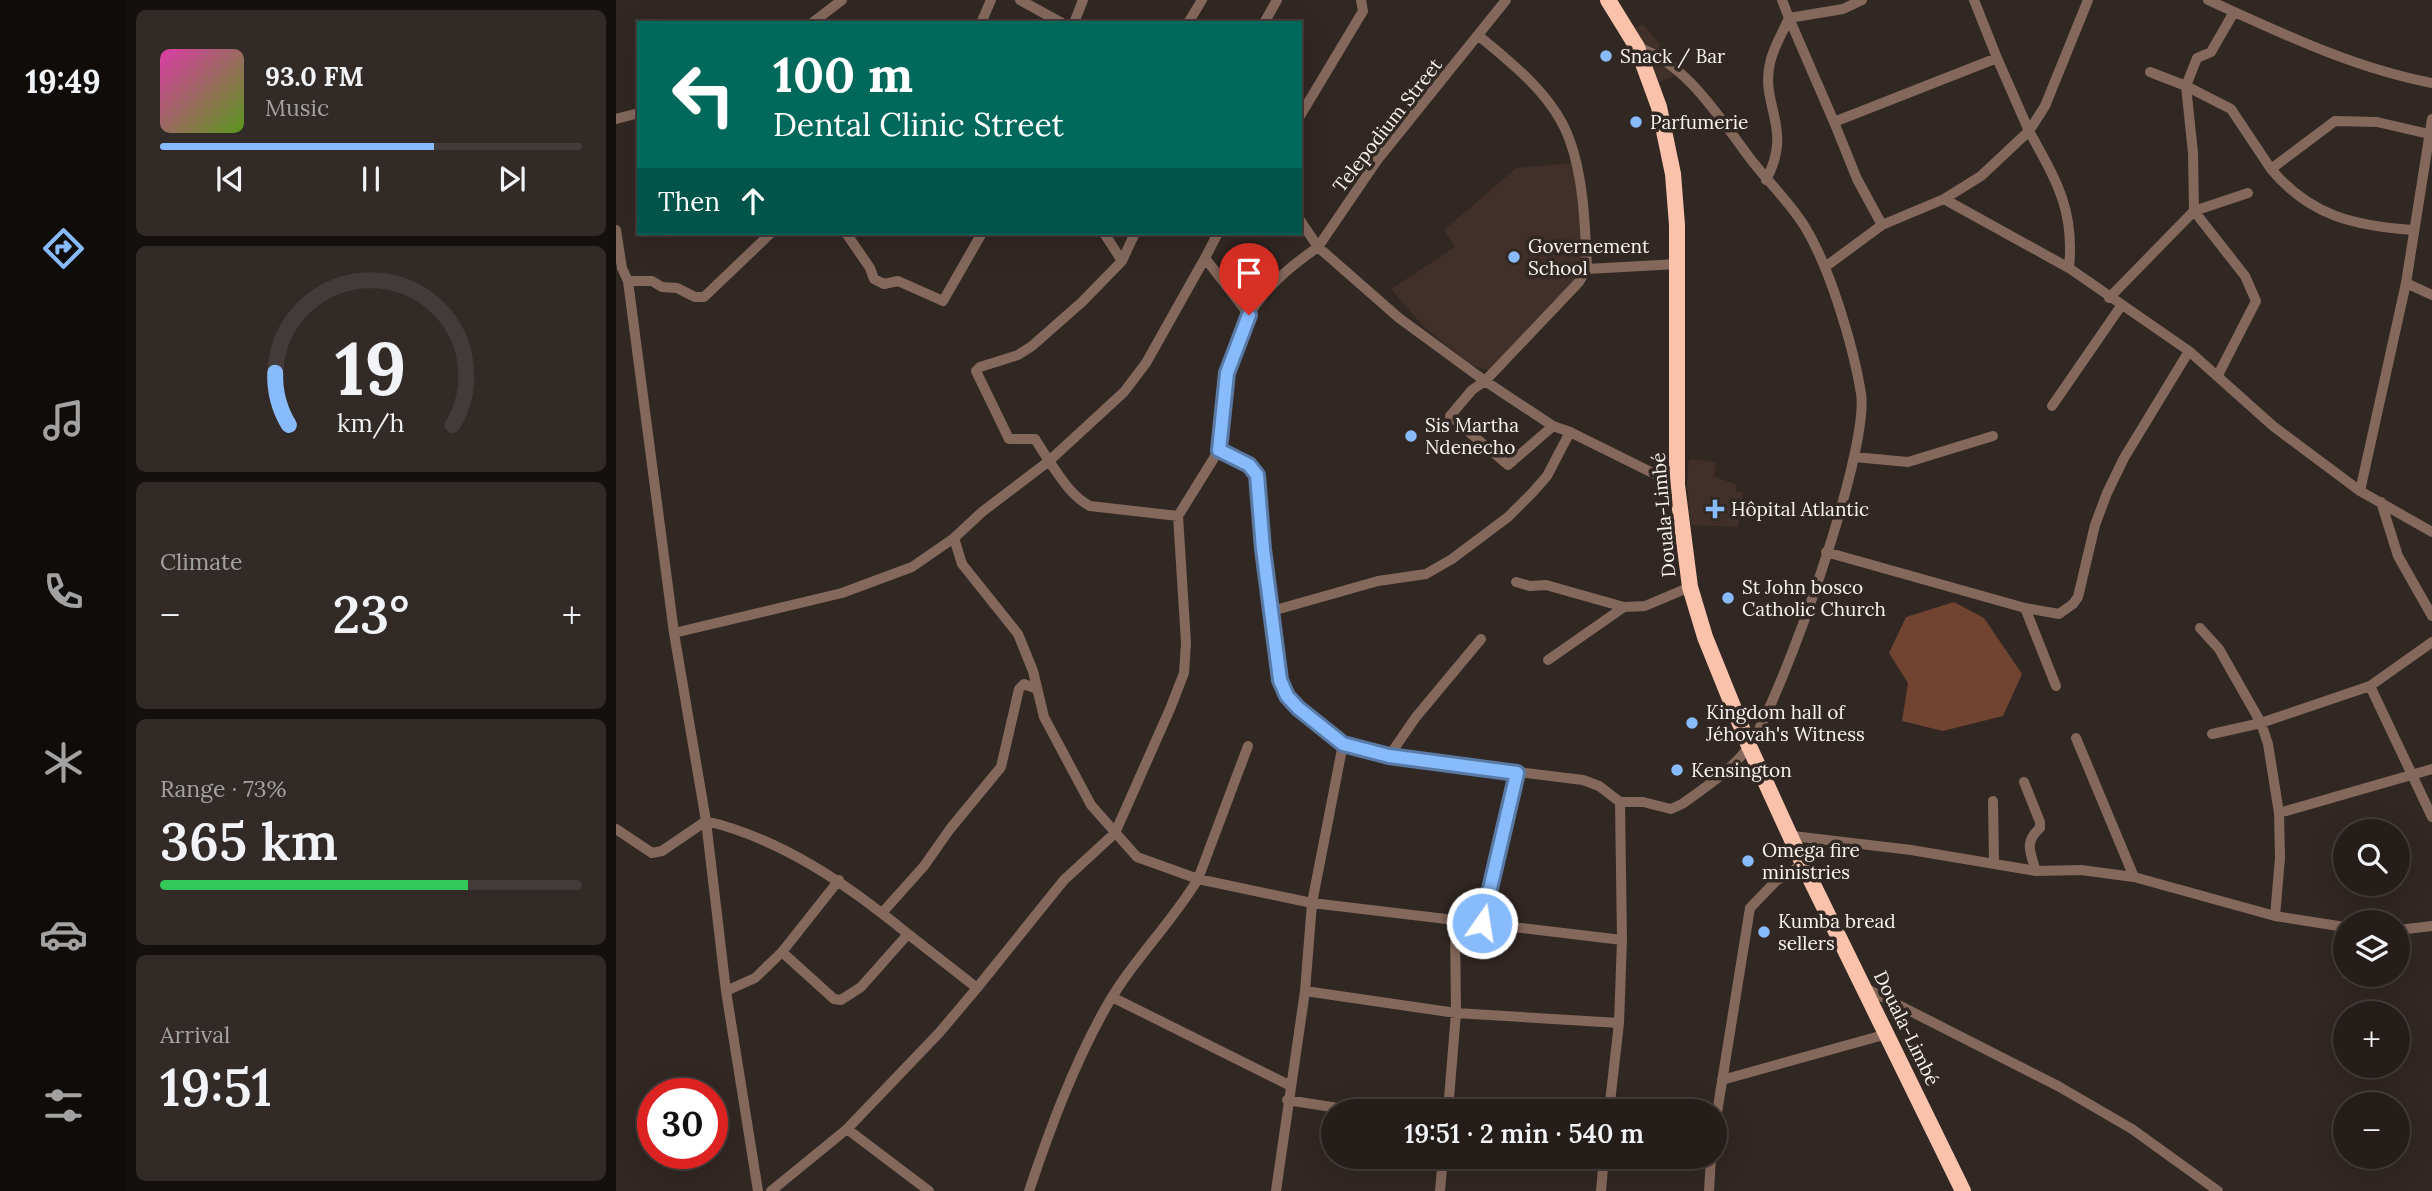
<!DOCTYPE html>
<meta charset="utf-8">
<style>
:root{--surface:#251d1a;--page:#312a27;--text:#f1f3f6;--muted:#a3a2a2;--line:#423b39;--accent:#88bbfc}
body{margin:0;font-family:Lora,serif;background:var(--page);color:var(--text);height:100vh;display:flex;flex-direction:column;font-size:26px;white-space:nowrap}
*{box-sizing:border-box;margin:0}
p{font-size:23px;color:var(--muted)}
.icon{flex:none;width:38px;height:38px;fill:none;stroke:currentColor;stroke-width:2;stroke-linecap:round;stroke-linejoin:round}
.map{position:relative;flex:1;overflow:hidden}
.panel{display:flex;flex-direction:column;gap:10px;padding:10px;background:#14100e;width:490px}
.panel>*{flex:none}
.guide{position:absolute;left:21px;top:21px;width:665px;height:214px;border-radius:0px;box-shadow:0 7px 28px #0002,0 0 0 2px var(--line);background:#00695c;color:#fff;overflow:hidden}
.buttons{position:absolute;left:1717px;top:819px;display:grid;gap:14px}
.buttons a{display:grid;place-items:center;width:77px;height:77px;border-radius:50%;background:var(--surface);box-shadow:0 7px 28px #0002,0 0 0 2px var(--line);font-size:35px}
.speed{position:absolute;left:21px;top:1078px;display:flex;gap:14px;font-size:35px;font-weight:700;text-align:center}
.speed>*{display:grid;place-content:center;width:91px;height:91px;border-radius:50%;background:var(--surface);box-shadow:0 7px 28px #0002,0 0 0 2px var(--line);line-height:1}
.speed .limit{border:10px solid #d22;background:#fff;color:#111}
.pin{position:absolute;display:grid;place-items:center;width:60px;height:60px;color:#fff;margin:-72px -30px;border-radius:50% 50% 50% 0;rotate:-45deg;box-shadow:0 0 7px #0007}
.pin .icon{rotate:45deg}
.me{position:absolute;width:77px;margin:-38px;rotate:13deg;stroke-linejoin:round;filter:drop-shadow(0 0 5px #0008)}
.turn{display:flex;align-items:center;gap:24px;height:147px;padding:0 21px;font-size:32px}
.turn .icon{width:91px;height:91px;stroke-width:2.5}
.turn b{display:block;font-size:49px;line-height:60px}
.then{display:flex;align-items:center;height:66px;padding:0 21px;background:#0003;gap:14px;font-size:26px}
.big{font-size:52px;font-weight:600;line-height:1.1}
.panel .card{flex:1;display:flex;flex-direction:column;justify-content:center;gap:10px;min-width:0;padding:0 24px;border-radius:10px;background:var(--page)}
.panel .dial{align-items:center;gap:0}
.dial svg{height:182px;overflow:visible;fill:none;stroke:var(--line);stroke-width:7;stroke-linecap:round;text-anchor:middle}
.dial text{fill:var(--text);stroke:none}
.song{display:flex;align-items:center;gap:21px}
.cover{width:84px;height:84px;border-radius:10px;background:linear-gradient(135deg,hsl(320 70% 55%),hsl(90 70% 35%))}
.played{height:7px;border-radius:4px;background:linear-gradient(90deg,var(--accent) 65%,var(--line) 65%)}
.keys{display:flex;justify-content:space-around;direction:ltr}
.heat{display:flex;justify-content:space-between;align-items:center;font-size:38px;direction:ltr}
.charge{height:10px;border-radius:5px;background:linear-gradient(90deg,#34c759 73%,var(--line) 0)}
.trip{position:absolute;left:705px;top:1099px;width:406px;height:70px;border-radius:35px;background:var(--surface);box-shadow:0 7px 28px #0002,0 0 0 2px var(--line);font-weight:600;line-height:70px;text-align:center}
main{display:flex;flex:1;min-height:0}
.tabs{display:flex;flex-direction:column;width:126px;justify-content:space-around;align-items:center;background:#0f0c0a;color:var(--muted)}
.tabs .icon{width:49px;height:49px}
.tabs .active{color:var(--accent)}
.tabs b{font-size:32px;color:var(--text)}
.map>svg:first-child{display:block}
</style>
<main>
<nav class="tabs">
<b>19:49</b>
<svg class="icon active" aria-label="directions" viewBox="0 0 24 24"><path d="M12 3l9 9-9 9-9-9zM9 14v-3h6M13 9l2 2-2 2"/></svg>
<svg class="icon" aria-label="music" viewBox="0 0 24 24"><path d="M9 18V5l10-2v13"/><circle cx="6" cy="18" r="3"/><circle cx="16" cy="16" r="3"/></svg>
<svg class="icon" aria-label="phone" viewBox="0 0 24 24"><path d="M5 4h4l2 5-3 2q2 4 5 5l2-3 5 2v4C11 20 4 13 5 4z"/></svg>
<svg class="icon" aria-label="climate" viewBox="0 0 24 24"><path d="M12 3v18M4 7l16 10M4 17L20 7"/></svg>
<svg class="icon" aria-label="car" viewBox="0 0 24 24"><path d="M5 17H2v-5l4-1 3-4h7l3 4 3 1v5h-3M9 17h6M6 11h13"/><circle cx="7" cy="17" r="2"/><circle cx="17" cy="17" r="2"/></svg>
<svg class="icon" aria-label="filters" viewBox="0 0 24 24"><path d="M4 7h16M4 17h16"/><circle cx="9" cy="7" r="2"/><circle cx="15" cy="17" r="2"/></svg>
</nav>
<section class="panel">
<div class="card">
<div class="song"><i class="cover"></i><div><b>93.0 FM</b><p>Music</p></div></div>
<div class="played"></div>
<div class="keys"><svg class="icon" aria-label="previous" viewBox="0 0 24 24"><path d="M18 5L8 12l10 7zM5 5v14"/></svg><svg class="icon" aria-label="pause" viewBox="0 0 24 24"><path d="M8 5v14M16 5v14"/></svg><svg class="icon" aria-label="next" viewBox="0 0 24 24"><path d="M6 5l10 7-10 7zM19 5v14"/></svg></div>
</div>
<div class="card dial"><svg viewBox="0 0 100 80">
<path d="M14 69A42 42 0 1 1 86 69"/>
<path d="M14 69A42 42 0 0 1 8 46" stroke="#88bbfc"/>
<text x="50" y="56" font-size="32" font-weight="700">19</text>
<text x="50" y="72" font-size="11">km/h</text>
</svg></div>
<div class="card"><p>Climate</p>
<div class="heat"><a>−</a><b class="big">23°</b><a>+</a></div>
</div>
<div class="card"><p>Range · 73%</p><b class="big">365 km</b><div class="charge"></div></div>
<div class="card"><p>Arrival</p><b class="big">19:51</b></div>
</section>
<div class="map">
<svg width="1816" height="1191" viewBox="0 0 1816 1191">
<rect width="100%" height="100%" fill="#312723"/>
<path fill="#403029" d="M1027,24L1067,72L1044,82L1020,28Z
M957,163L972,267L874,371L853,364L806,325L775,289L839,247L828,230L900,168Z
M1073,459L1100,462L1098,477L1120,484V491L1127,493L1122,527L1075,525L1071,483Z"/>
<path fill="#704430" d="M1338,602L1368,618L1406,674L1387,716L1327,731L1286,721L1292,683L1273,653L1290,617Z"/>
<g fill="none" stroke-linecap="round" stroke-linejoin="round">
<path stroke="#84685c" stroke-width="10" d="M404,0L446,23
M1246,0L1227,9L1173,18L1218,122L1381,58L1413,131
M1358,0L1381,58
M1592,0C1665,33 1737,68 1816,83
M1618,12L1595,52L1581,58L1570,86L1615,109L1655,169
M196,23L226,0
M365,23L375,0
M458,23L467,0
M572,23L586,0
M648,23L661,0
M863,36C897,64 939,97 954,141C968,180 969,227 971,269
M1534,72L1570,86L1577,153L1578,211L1632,193
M684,116L747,11L745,0
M0,119L23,113
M1816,119L1790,283L1816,295
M1218,122L1241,179L1266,225
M1413,131L1429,106L1472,0
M1150,180C1178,127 1144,107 1154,63C1157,48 1167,32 1173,18L1166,0
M684,220L702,247L762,159L890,0
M0,230L6,268L12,281L58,633L90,821L110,991L142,1191
M1797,230C1739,226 1694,216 1655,169L1719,121L1761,122L1813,134
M230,233L254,268L258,279L268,284L282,281L327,301L366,233
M488,233L506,261
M519,233L506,261L466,302L416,346L402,355L364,367L360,371L393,439H419L433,461L508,392L530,363L589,258L633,315C650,286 675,266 702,247L783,318L869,381L963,282L971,269L1061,264
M589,258L602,233
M1209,267L1266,225L1328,199L1365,176L1413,131C1440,180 1459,210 1453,268
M12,281H36L46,287L61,288L79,297H88L155,233
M1493,298L1578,211L1629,276L1640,301L1602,375
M633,315L611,373L603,450L633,465L641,475L656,611L762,581L810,574L836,559L892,517L917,492L931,476L954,432
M1573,351L1657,426L1744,491L1816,532
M1436,406L1505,306
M937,426L892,465L834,416L856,390L869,381L937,426L954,432L1061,485
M1238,457L1292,462L1377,436
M1744,491L1790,283
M1765,502L1782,556L1816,616
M1210,552L1409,608L1443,614L1457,604L1462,597L1479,525L1491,493L1508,458L1573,351L1453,268L1328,199
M900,582L914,586L930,585L1008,607
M1409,608L1440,686
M656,611L665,680L671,696L727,744L773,756L800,717L865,639
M1584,628L1603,649L1645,723L1596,734
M58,633L226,593L296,567L338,538
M1816,642L1754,686L1645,723L1652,744L1663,813L1816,769
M932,660L1008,607L1029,606L1074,587
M1754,686L1816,817
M1460,738L1518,877
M727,744L696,903L1006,940L1004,802
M632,746L582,879L696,903L689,991L660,1191
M773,756L967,780L983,786L1004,802H1027L1055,809L1066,804C1089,788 1118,768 1134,745C1168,692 1254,450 1245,393C1237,345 1214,268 1189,227C1173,201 1151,181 1133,157C1103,117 1070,63 1021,47
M1408,782L1424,822V828C1408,842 1414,852 1420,871
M1377,801L1378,863
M0,829L36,853L46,851L90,821C166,839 232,885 292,934
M1177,836L1295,850L1420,871L1465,870L1518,877L1659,916L1729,927
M266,913L308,866L334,829L385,767L403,689L408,684L421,689
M1659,916L1664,858L1663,813
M866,923L901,773
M1782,930L1816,926
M166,952L223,880
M1247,987L1442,1086L1516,1129L1602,1191
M361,988L448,880L499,833L554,709L568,673L570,643L562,516
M110,991L139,978L166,952L218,999L225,1000L245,987L292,934L361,988L323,1033L231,1129L313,1191
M689,991L840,1013L1003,1023
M496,997L673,1085
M1106,1080L1271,1034
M671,1100L741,1111
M832,1111L840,1013L839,920
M993,1111L1003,1023L1006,940
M1099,1125L1134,908L1160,881L1187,864
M155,1191L231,1129
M413,1191C434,1129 457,1066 489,1009C515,962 555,924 582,879L521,857L475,805L428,717L417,671L402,634L346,564L338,538L366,512L433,461C445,478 455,496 474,506L562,516L603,450
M824,1191L827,1157
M985,1191L988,1157
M1093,1191L1095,1157"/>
<path stroke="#fac2aa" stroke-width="16" d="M992,0L1021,47L1043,107L1057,174L1061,225V485L1074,587L1089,637L1133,746L1187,864L1347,1191"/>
</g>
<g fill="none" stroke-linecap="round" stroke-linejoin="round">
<defs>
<path id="route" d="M633,315L611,373L603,450L633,465L641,475L647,549L664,680L671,696L682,708L727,744L773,756L901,773L866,923"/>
</defs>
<use href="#route" stroke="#587aa4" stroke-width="18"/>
<use href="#route" stroke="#88bbfc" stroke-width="12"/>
</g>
<g fill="#88bbfc" stroke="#312723" stroke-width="2.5">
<circle cx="990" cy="56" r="7"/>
<circle cx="1020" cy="122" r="7"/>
<circle cx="898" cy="257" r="7"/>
<circle cx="795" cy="436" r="7"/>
<path d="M1095.5 498.5h7v7h7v7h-7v7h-7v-7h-7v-7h7z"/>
<circle cx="1112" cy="598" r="7"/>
<circle cx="1076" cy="723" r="7"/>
<circle cx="1061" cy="770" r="7"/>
<circle cx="1132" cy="861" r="7"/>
<circle cx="1148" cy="932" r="7"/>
</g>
<g text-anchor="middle" stroke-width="7" stroke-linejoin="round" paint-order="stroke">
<g font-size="19" fill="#f9f3f0" stroke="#312723" text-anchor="start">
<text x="1004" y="63">Snack / Bar</text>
<text x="1034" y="129">Parfumerie</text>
<text x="912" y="253">Governement<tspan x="912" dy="22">School</tspan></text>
<text x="809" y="432">Sis Martha<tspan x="809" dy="22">Ndenecho</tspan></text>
<text x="1115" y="516">Hôpital Atlantic</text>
<text x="1126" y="594">St John bosco<tspan x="1126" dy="22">Catholic Church</tspan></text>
<text x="1090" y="719">Kingdom hall of<tspan x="1090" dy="22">Jéhovah's Witness</tspan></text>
<text x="1075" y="777">Kensington</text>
<text x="1146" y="857">Omega fire<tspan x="1146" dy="22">ministries</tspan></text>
<text x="1162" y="928">Kumba bread<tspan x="1162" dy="22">sellers</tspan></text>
</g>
<g font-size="19" fill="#f9f3f0" stroke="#312723">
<text transform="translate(771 125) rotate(-52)" y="7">Telepodium Street</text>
<text transform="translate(1047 515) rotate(-95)" y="7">Douala-Limbé</text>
<text transform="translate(1291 1028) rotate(64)" y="7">Douala-Limbé</text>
</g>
</g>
</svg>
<div class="buttons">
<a><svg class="icon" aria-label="search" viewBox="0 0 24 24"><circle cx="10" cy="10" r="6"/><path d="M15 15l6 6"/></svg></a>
<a><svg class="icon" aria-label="layers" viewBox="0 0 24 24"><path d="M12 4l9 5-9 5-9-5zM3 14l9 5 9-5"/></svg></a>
<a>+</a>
<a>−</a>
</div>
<div class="speed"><div class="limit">30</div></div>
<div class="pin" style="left:633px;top:315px;background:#d93025"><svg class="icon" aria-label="arrive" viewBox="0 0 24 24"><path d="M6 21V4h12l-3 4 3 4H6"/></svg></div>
<svg class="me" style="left:866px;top:923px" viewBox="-20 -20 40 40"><circle r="17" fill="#88bbfc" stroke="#fff" stroke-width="3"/><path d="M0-11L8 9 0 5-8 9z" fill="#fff"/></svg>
<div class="trip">19:51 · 2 min · 540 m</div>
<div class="guide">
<div class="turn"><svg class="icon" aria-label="left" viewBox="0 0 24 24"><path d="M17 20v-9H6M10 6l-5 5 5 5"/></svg><div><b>100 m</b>Dental Clinic Street</div></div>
<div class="then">Then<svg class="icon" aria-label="ahead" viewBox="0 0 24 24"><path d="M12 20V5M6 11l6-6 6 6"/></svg></div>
</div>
</div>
</main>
